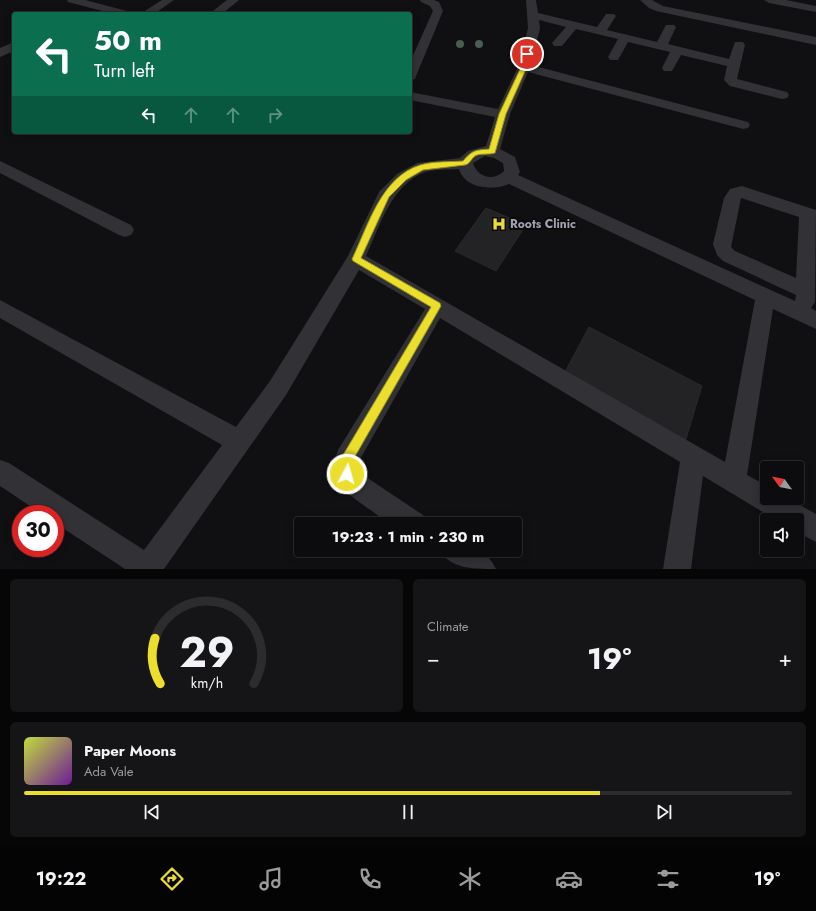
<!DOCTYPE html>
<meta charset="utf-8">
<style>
:root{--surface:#0c0b0d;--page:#151416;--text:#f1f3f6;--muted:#9a9b9d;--line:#2c2b2e;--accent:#ecde2c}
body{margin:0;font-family:Jost,sans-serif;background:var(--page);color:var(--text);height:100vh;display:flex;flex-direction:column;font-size:15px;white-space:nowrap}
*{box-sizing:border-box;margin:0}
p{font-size:13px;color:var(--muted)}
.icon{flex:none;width:22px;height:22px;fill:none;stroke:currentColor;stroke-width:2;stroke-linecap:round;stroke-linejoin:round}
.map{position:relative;height:569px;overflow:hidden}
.side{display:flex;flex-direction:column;gap:10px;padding:10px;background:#070607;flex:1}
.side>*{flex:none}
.top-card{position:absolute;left:12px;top:12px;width:400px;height:122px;border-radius:4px;box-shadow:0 2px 10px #0003,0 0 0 1px var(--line);background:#0b6e4f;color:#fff;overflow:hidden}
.needle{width:26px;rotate:303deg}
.tools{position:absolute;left:760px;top:461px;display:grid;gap:8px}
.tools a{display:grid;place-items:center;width:44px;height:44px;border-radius:4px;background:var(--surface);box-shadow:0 2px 10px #0003,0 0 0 1px var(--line);font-size:20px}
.speed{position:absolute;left:12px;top:505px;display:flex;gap:8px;font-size:20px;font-weight:700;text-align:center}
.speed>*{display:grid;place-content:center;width:52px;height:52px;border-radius:50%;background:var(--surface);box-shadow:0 2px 10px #0003,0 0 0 1px var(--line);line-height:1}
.speed .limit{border:6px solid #d22;background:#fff;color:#111}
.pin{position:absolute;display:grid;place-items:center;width:34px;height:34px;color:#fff;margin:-17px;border:2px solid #fff;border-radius:50%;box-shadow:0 1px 4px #0007}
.me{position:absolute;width:44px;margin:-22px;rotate:6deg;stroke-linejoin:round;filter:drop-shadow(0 0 3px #0008)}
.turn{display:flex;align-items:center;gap:14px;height:84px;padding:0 16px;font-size:18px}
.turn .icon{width:52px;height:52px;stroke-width:2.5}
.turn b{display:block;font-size:28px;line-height:34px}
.lanes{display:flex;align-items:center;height:38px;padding:0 16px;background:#0003;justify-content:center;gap:20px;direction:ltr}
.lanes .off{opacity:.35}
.big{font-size:30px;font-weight:700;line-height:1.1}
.side .tile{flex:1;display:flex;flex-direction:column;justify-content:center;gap:6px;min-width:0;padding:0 14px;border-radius:6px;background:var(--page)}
.side .dial{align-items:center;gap:0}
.dial svg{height:104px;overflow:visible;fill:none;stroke:var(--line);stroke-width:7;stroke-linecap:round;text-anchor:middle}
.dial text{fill:var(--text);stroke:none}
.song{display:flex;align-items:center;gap:12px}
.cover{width:48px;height:48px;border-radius:6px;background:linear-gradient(135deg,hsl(70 70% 55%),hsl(280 70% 35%))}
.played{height:4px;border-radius:2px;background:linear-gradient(90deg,var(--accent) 75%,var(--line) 75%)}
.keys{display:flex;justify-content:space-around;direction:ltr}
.heat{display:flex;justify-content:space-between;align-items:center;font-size:22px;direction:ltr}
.side .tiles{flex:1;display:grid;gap:10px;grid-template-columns:1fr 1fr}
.tile:last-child{grid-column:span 2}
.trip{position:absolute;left:294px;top:517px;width:228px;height:40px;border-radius:4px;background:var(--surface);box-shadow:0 2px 10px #0003,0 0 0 1px var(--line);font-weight:700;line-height:40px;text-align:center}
.tab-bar{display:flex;height:64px;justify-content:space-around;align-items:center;background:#050405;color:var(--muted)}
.tab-bar .icon{width:28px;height:28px}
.tab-bar .on{color:var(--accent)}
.tab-bar b{font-size:18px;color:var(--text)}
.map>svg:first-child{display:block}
</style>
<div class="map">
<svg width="816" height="569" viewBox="0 0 816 569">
<rect width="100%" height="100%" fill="#100f11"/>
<path fill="#232225" stroke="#2a292d" d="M486,208L526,225L496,271L455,251Z
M589,327L702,386L685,442L564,374Z"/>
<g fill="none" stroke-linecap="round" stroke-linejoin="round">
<path fill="#313136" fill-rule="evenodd" d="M67,0H85L131,12L133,14H114L68,2Z
M162,0H174L154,14H140Z
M227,0H239L222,14H209Z
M420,0H434L439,2L443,11L416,76L415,79L410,80V62L433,11L430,6L421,2Z
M526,0H536L538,13L597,27L606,14H614L616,16L607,30L657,42L666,25H674L676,27L668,44L729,59L735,42H743L745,45L737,79L787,92L789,95L787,98L782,99L730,86L724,80L727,66L681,55L672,71H664L662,68L670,52L628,42L618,60H610L608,57L618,39L576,29L562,46H554L552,43L566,27L539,20L540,28L531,65L748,122L750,125L748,128L743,129L528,72L510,114L500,149L515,157L520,172L518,175L795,301L796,295L723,261L717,255L713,244L724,198L730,189L742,186L816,210L815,302L811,308L816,311V329L773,309L747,475L767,486V498H787L816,514V542L797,532V520H776L703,476L691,569H663L680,462L440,318L359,461V469L369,479L423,515L427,524C416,524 404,526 393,524C386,523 378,515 372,511C349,495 326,482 338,450L425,309L359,270L286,395L164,569H125L55,523V514H42L0,486V460L9,463L144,550L222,445L0,318V300L236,427L270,381L348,256L379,192L397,174L417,163L460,158L468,151L486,146L495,117L410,100V92L498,109L518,67L528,28ZM485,156L494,158L503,163L504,171C493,182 477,177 473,163ZM459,169C465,189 493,191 509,184L755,300L725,462L366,256C380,226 391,185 425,172C435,169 449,170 459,169ZM741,198L799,217L796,278L735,251L731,247Z
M640,0H652L663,6L816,37V45L656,11L649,8Z
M764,0H786L816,6V12L769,3Z
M14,42V51L0,57V48Z
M0,161L131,225L134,230L131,235L125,237L119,235L0,173Z
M440,550C462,550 485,544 496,569C473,569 450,569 440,550Z"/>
</g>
<g fill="#495d50">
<circle cx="460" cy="44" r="4"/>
<circle cx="479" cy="44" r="4"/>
</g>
<path fill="#ecde2c" stroke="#99901d" d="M525,52L530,54L527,67L506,114L495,153C489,155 480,153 475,156C471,159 470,164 465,165L423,170L406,180L389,197L361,258L440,303L441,306L353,460V474L352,479L347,480L343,479C340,472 340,462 343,455L431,307L353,261L352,259C368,226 381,177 420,165C433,161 450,162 463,161C472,150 476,150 489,149L499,114L521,67Z"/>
<defs>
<symbol id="hospital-bare" viewBox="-9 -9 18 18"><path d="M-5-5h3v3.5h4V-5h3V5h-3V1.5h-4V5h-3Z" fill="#ecde2c" stroke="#0b0b0c" stroke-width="2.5" paint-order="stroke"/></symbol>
</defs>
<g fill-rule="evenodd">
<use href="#hospital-bare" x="489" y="214" width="20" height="20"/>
</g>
<g text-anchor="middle" stroke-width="4" stroke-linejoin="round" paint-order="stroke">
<g font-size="12" font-weight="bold" fill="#a1a2b1" stroke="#0b0b0c" text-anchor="start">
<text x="510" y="228">Roots Clinic</text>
</g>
</g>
</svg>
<div class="tools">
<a><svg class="needle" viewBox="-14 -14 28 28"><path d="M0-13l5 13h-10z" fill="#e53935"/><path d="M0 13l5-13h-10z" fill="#9a9b9d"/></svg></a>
<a><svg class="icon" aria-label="sound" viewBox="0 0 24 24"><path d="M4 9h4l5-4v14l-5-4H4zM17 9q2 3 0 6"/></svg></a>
</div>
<div class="speed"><div class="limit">30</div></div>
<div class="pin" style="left:527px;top:54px;background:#d93025"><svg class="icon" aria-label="arrive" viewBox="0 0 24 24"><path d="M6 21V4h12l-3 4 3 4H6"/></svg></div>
<svg class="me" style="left:347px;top:474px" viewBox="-20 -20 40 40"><circle r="17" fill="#ecde2c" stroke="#fff" stroke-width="3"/><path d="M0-11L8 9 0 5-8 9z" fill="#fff"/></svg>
<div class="trip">19:23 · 1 min · 230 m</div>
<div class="top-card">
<div class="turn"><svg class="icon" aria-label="left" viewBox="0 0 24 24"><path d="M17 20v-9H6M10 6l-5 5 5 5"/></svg><div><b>50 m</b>Turn left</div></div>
<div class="lanes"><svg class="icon" aria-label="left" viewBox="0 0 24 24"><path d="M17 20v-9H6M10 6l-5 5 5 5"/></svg><svg class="icon off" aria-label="ahead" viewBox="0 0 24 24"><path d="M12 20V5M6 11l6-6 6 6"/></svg><svg class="icon off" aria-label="ahead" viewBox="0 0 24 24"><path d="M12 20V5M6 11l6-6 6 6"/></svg><svg class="icon off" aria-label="right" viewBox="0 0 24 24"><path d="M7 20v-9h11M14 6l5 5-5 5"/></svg></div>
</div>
</div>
<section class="side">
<div class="tiles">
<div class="tile dial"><svg viewBox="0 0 100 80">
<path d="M14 69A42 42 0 1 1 86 69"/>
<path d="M14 69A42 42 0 0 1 10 34" stroke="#ecde2c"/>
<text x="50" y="56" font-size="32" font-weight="700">29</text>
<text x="50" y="72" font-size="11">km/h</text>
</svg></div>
<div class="tile"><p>Climate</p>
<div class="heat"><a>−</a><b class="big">19°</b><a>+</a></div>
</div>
<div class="tile">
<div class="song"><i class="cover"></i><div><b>Paper Moons</b><p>Ada Vale</p></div></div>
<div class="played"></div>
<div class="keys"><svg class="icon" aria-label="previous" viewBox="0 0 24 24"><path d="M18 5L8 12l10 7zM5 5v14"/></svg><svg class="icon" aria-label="pause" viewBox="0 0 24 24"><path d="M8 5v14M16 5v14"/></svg><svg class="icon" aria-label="next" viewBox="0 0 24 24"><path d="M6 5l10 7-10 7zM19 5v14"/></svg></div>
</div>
</div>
</section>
<nav class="tab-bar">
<b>19:22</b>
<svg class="icon on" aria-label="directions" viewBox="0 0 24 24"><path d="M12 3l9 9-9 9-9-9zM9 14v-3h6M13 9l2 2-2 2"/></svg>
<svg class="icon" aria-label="music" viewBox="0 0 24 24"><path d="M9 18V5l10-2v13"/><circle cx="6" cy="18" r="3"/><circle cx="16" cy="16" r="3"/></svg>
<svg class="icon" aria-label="phone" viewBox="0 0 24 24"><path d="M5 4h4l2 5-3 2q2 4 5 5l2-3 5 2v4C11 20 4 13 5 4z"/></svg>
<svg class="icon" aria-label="climate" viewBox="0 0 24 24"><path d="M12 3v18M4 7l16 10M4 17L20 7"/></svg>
<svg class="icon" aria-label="car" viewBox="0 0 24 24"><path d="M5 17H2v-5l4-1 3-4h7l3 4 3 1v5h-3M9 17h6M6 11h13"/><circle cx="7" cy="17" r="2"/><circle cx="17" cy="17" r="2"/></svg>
<svg class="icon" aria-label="filters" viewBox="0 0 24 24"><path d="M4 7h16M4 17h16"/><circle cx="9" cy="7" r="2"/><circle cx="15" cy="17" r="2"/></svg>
<b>19°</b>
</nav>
